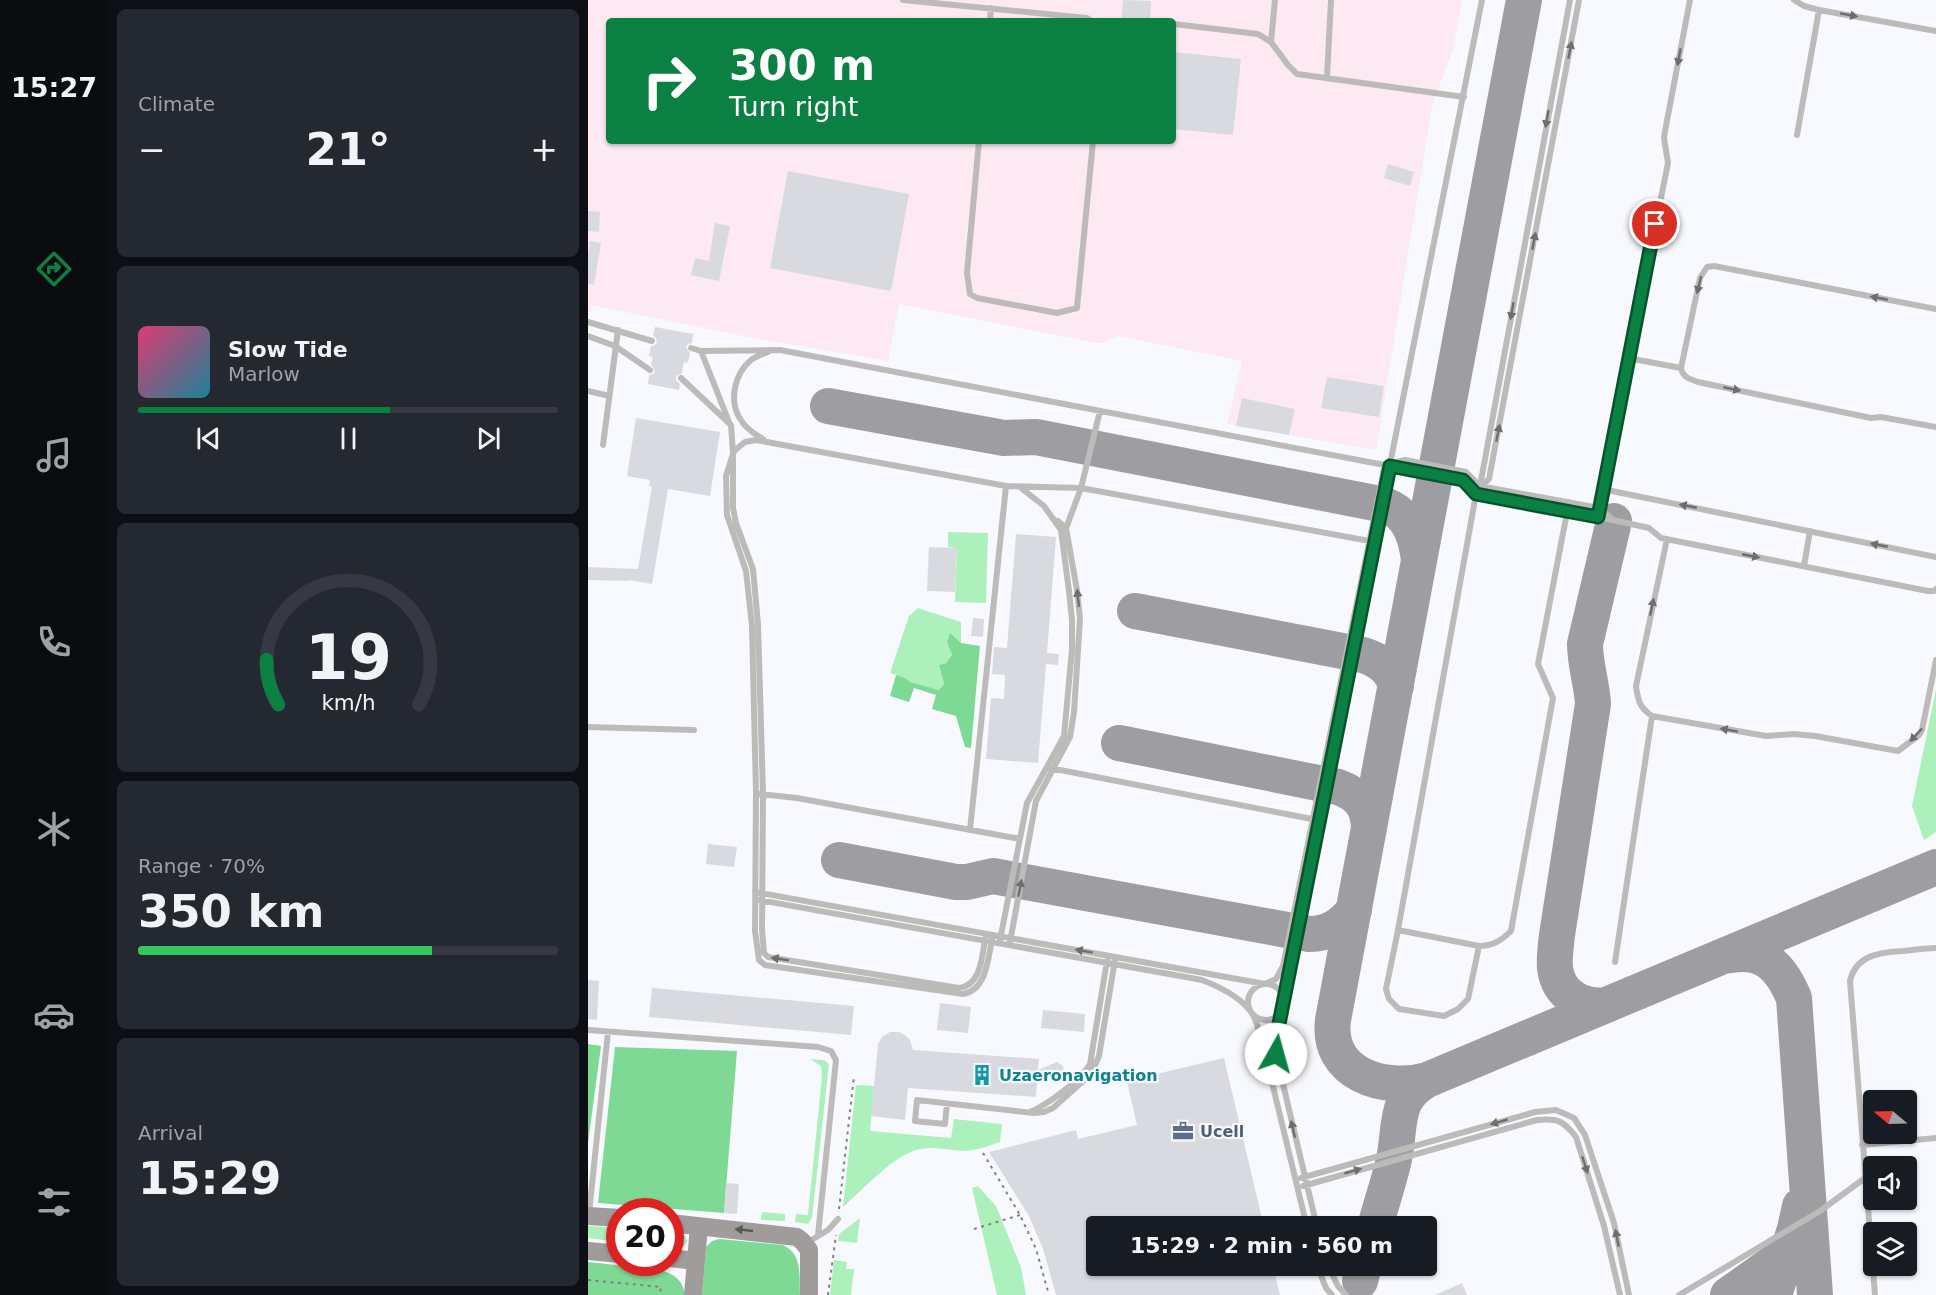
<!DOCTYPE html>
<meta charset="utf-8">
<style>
:root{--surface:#171b24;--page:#242831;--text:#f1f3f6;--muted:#9ea1a6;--line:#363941;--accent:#0b8043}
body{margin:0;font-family:"DejaVu Sans",sans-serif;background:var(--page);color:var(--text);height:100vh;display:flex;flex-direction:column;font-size:22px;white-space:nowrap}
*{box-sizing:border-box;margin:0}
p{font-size:20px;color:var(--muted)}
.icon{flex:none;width:33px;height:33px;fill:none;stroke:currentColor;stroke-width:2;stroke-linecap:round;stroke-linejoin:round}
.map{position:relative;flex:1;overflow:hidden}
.details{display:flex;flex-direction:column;gap:9px;padding:9px;background:#0d0f14;width:480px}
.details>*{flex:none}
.hud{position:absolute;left:18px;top:18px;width:570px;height:126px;border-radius:6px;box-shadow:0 2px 4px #0004;background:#0b8043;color:#fff;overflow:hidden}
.needle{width:39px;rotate:289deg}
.controls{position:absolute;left:1275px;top:1090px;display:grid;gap:12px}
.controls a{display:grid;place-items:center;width:54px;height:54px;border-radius:6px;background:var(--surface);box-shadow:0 2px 4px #0004;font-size:30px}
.speed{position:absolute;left:18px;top:1198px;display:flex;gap:12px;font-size:30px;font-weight:700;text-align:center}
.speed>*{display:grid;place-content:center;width:78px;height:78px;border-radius:50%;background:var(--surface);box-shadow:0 2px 4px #0004;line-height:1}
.speed .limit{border:9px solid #d22;background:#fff;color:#111}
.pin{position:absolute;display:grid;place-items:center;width:51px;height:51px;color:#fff;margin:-26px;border:3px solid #fff;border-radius:50%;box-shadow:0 2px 6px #0007}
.me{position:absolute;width:66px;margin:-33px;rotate:7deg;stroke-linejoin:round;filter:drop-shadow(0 0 4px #0008)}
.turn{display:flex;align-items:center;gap:21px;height:126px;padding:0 24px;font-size:27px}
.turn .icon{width:78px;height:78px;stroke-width:2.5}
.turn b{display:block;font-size:42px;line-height:51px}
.big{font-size:45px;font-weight:600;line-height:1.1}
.details .tile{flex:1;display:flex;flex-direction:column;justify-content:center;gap:9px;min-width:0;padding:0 21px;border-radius:9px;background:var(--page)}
.details .dial{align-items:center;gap:0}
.dial svg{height:156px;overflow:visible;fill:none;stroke:var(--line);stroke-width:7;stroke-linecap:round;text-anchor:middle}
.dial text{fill:var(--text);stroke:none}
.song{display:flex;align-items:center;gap:18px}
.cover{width:72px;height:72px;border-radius:9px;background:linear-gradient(135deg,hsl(340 70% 55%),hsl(190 70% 35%))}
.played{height:6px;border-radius:3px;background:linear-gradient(90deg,var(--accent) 60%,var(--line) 60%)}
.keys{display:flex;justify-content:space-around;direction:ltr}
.heat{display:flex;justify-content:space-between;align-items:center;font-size:33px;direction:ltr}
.charge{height:9px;border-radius:4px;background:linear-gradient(90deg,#34c759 70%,var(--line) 0)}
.trip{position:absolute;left:498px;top:1216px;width:351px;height:60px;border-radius:6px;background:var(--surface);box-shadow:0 2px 4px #0004;font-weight:600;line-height:60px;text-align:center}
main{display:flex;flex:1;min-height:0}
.tabs{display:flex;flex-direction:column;width:108px;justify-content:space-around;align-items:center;background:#090b0e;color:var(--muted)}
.tabs .icon{width:42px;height:42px}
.tabs .selected{color:var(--accent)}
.tabs b{font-size:27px;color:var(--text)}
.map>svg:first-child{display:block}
</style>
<main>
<nav class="tabs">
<b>15:27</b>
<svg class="icon selected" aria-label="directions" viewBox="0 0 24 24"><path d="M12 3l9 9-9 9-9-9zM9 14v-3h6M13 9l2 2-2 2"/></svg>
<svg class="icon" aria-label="music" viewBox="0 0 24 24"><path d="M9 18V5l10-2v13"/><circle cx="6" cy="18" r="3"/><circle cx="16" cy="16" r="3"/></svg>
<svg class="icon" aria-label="phone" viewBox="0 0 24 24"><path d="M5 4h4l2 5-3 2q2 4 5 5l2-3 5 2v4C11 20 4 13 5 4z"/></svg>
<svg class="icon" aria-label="climate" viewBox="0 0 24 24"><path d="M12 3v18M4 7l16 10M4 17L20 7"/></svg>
<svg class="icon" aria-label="car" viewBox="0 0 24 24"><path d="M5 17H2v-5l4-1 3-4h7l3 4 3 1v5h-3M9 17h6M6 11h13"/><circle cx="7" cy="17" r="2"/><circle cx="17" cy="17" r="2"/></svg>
<svg class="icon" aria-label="filters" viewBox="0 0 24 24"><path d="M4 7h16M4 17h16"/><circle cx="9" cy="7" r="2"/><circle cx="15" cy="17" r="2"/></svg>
</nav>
<section class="details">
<div class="tile"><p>Climate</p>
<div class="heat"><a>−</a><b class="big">21°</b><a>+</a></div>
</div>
<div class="tile">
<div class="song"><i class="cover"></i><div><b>Slow Tide</b><p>Marlow</p></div></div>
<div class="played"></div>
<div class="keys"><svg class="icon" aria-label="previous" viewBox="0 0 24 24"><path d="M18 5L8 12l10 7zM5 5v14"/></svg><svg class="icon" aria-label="pause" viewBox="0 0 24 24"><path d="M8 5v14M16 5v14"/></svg><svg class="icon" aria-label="next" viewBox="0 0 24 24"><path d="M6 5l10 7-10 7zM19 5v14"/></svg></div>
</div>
<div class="tile dial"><svg viewBox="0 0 100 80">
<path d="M14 69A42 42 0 1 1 86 69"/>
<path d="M14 69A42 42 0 0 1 8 46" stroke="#0b8043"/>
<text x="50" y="56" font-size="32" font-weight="700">19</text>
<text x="50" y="72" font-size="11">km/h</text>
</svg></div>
<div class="tile"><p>Range · 70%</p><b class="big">350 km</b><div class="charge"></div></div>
<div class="tile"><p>Arrival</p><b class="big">15:29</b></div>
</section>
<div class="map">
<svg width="1348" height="1295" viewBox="0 0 1348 1295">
<rect width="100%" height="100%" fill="#f8f9fe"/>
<path fill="#fce9f2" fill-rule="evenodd" d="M0,0H874L865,48L844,107L788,450L639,424L654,361L529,336L515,343H508L311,304L300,361L159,337L4,305L3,312L0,311ZM21,21H585V141H21Z"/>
<path fill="#acf1bb" d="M360,532L400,533L398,603L367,602L369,548L360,547Z
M330,608L373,622V643L362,634L359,642L364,655L358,663L351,665L356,684L351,690L321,682L317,678L302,673L321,616Z
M1348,689V832L1336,840L1324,806Z
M222,1059L236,1060L241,1064L224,1218L220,1224L207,1222L208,1214L220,1215L234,1076L233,1066Z
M268,1085L286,1086L282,1131L363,1138L366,1119L414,1124L412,1142C401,1146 387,1151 375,1151C361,1150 348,1146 333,1149C307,1153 275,1190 255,1207Z
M390,1186L408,1206L433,1267L438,1295H409L384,1188Z
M174,1212L197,1214V1221L173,1220Z
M272,1218L269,1243L250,1241L251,1234Z
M0,1226L31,1228V1242L0,1238Z
M83,1233L97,1236L99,1241L96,1246L83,1247Z
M246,1260L259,1262L258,1269H266L263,1295H242Z"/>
<path fill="#7ed995" d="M362,633L373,643L392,646L383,748L377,747L368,716L344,709L348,695L326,688L321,702L302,696L308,675L317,678L322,682L351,690L356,684L351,665L358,663L364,655L359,642Z
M0,1044L13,1046L0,1143Z
M27,1047L149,1051L136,1213L10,1203Z
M132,1239L195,1245C215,1254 211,1276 212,1295H114L118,1247L124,1241Z
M0,1262L73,1270C87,1274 95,1281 97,1295H0Z"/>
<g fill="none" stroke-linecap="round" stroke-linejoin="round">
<path stroke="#9e9ea2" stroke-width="36" d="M936,0L745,1020C738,1074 796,1092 839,1080L1348,867
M240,406L416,438L448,437L797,505C821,514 828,536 831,560
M547,611L775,655C791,660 804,669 808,686
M531,743L750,787C770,794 780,805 781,827
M251,860L368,882H379L405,876L721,934C741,934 754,925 766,910
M1137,956C1175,948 1192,965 1206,998L1227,1295
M1017,1005C993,1008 970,994 967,968C966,957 968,945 969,935L1005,704C1004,684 997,665 997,644L1026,521
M787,1227C793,1204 801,1182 806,1159C813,1127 805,1098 839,1080
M772,1281L776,1266
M1140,1295L1199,1253L1204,1248
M1186,1295L1207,1229L1212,1206"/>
</g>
<path fill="#d9dadf" d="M535,0L563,1L562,21H533Z
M585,52L653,59L645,135L585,129Z
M800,164L826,172L822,186L796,178Z
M200,171L321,194L303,291L182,268Z
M0,211L12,212L11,232L0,231Z
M127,223L142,226L131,281L103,275L107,258L121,261Z
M2,241L13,243L6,285L0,284V254Z
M67,327L105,334L104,343L100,344L98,347L102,353L100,363L96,362L94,373L88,376V380L92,384L91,390L60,384L61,375L65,374L67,371L63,364L65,357L61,356L63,346L67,345L69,342L68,338L65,336Z
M739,377L796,386L791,417L733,408Z
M654,398L707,409L701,435L648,426Z
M48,418L132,432L122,496L80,489L64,584L41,580V581L0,580V567L50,569L64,487L61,486L62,480L39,476Z
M428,534L468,537L459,653L471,654L470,665L458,664L450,763L398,759L403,698L416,699L417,675L404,674L406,647L419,648Z
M341,547L369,548L367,592L339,591Z
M385,618L396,619L395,637L383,636Z
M120,844L149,847L146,867L118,864Z
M0,980L11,981L9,1020L0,1019Z
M64,988L266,1006L263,1035L61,1017Z
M352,1003L383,1007L380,1033L349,1030Z
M455,1010L497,1014L496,1032L453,1028Z
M302,1032H311L317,1035L322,1040L325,1050L451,1059L450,1070L469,1062L475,1066L476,1073L473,1078L467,1080L450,1070L448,1097L320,1088L317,1120L283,1116L290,1044L294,1037Z
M636,1058L676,1227H508V1266H685L692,1295H468L455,1249L441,1216L401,1152L488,1130L490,1139L549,1125L539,1081Z
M138,1183L151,1184L149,1214L136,1213Z
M874,1283L879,1295H847Z"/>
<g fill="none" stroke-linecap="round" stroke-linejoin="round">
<path stroke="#808184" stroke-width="2" stroke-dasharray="3 4.5" stroke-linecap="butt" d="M395,1153L432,1215L448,1249L461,1295
M251,1209L266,1076
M386,1229L432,1215
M0,1280L73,1287L72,1295
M240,1295L248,1235"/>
<path stroke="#bdbbba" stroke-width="6" d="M315,0L499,18L504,21
M1206,0L1216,6L1231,10L1348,31
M402,21L403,8
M586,24L670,34L683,42L700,65L709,74L876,97
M683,42L687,0
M739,78L743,0
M1209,135L1231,10
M391,141L379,273L382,294L389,298L469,313L489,308L505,141
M1348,309L1126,266L1119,267L1112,278L1093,368C1094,377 1102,379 1110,382L1283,418L1293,417L1348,427
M0,322L64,341
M0,336L27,346L62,370
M103,348L113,351L192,350L802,466L875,481L888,494L980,510L1061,528L1073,538L1340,591H1346L1348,589
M113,351L141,422
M1040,358L1093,368
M93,378L143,425L145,453V508L148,523L165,569L170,624L175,794L174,929L176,953L180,957L371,988C395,985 394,952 398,934
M0,391L21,396
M175,439C166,434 156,427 151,417C141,399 147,373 163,360C168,356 175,354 180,352
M15,445L30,330
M800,464L817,460L878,472L892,486L1011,508L1025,520
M893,486L901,479L991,0
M1014,489L1348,557
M981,502L950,664L965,698L923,931C913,941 904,946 891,946L810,930L888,494L892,486L982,0
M1009,517L1080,163L1076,138L1077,131L1102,0
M477,531L493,488L512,411
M1079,539L1048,686C1050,701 1052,708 1064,716L1178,736L1206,734L1227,736L1310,751L1331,735L1334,730L1348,660
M1216,566L1222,531
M0,727L106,730
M462,768L729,820
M171,794L209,798L432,839
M382,830L418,486
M167,892L677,984L688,979L695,966L797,464
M171,900L614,980C632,987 655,998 665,1015C669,1021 670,1030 673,1037L719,1227
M810,930L798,989L801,999L811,1009L856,1016L870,1009L880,999L891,946
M405,935C400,955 400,990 375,994L177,965L171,960L167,931L168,793L164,626L158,571L139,515L138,476L146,451L157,442L168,440L418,486L493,488L787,542
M412,940L439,803L476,736L484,649V620L481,591L473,530L456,506L433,488
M422,942L448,801L482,737L486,712L492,619L489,590L478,528L470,521
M1027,962L1064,716
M660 1002a18 18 0 1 1 36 0a18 18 0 1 1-36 0Z
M0,1030L230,1047L243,1051L248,1060L230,1235
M359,1104L357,1124L327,1121L329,1100L446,1113L456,1112L465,1108L503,1074L511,1056L527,960
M442,1112C459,1105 493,1080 502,1064L519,961
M1274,1145L1348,1138
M713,1178L947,1112L968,1110L986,1118L997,1135L1026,1223L1041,1295
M715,1186L949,1120C969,1118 975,1120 988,1137L1016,1226L1032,1295
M1,1213L20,1032
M729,1227L690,1063L688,1039L894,0
M217,1244L240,1230L250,1219
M729,1266L738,1288L744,1295
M740,1266L750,1286L758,1295
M1091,1295L1232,1211L1277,1178
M1287,1295L1262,981C1268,955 1292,952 1315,951C1326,950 1337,948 1348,948"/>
<path stroke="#a09c9c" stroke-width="18" d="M0,1216L32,1218
M82,1223L209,1237L215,1242L221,1250V1295
M0,1251L32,1254
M82,1258L108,1261
M105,1295L111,1226"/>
</g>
<defs><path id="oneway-solid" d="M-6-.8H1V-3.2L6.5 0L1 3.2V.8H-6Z" transform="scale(1.5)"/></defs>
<g fill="#6f6e6e">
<use href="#oneway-solid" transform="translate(1261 15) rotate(10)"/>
<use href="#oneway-solid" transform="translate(982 50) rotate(-79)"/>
<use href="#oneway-solid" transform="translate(1091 57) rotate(101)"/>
<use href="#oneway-solid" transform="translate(959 119) rotate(100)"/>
<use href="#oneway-solid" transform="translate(946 241) rotate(-79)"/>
<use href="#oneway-solid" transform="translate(1111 285) rotate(104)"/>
<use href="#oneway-solid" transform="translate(1291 298) rotate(-169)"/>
<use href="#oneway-solid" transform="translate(924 311) rotate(100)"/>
<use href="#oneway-solid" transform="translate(1144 389) rotate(12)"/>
<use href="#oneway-solid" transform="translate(910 433) rotate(-79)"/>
<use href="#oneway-solid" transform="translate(1100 506) rotate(-169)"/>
<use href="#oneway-solid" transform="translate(1291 545) rotate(-169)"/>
<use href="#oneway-solid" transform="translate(1163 556) rotate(11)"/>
<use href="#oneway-solid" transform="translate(490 598) rotate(-96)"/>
<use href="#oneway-solid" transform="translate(1064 607) rotate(-78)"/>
<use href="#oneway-solid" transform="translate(1141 730) rotate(-170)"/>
<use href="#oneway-solid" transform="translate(1328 735) rotate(133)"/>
<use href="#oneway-solid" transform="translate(432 888) rotate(-79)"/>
<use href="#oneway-solid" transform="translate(496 951) rotate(-170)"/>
<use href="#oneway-solid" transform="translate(192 959) rotate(-171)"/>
<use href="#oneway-solid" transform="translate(911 1122) rotate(164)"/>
<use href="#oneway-solid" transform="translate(705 1129) rotate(-103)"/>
<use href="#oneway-solid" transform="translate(997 1165) rotate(72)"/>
<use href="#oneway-solid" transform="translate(765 1171) rotate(-16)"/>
<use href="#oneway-solid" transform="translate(1029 1238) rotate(-101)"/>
</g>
<use fill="#585656" href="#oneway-solid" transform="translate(156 1230) rotate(-174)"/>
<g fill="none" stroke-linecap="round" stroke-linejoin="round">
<defs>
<path id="route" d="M688,1054V1039L802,466L875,480L888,494L1010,517L1067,224"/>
</defs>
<use href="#route" stroke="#07532c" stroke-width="15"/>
<use href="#route" stroke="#0b8043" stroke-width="10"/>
</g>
<defs>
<symbol id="building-bare" viewBox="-9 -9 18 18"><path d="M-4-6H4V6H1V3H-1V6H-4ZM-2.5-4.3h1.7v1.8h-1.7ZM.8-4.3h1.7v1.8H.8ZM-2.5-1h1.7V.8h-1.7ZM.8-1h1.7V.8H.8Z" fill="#0f9aa8" stroke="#f8f9fe" stroke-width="2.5" paint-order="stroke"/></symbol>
<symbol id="office-bare" viewBox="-9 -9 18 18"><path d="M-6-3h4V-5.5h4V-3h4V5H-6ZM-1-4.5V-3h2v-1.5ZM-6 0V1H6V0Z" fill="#5c6f8a" stroke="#f8f9fe" stroke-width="2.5" paint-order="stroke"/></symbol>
</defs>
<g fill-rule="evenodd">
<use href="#building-bare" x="379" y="1060" width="30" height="30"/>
<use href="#office-bare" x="580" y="1116" width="30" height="30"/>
</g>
<g text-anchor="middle" stroke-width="4.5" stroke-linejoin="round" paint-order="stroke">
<g font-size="16" font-weight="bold" fill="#0d838f" stroke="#f8f9fe" text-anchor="start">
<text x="411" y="1081">Uzaeronavigation</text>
</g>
<g font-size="16" font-weight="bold" fill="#4e5e75" stroke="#f8f9fe" text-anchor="start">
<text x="612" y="1137">Ucell</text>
</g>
</g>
</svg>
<div class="controls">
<a><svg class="needle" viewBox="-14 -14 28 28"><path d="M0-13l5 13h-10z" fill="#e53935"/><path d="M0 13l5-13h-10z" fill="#9ea1a6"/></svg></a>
<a><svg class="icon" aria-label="sound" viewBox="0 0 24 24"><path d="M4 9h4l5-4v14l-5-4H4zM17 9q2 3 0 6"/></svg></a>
<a><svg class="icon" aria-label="layers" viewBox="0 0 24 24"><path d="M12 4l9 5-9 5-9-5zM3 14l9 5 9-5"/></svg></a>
</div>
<div class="speed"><div class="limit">20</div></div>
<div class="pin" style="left:1067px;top:224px;background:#d93025"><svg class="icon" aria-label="arrive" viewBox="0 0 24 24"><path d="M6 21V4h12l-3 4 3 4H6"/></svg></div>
<svg class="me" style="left:688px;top:1054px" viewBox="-20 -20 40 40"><circle r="19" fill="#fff"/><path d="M0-13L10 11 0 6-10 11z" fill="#0b8043"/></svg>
<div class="trip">15:29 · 2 min · 560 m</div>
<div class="hud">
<div class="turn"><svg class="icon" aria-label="right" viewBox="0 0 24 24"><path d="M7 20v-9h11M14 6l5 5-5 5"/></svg><div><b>300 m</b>Turn right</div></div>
</div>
</div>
</main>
